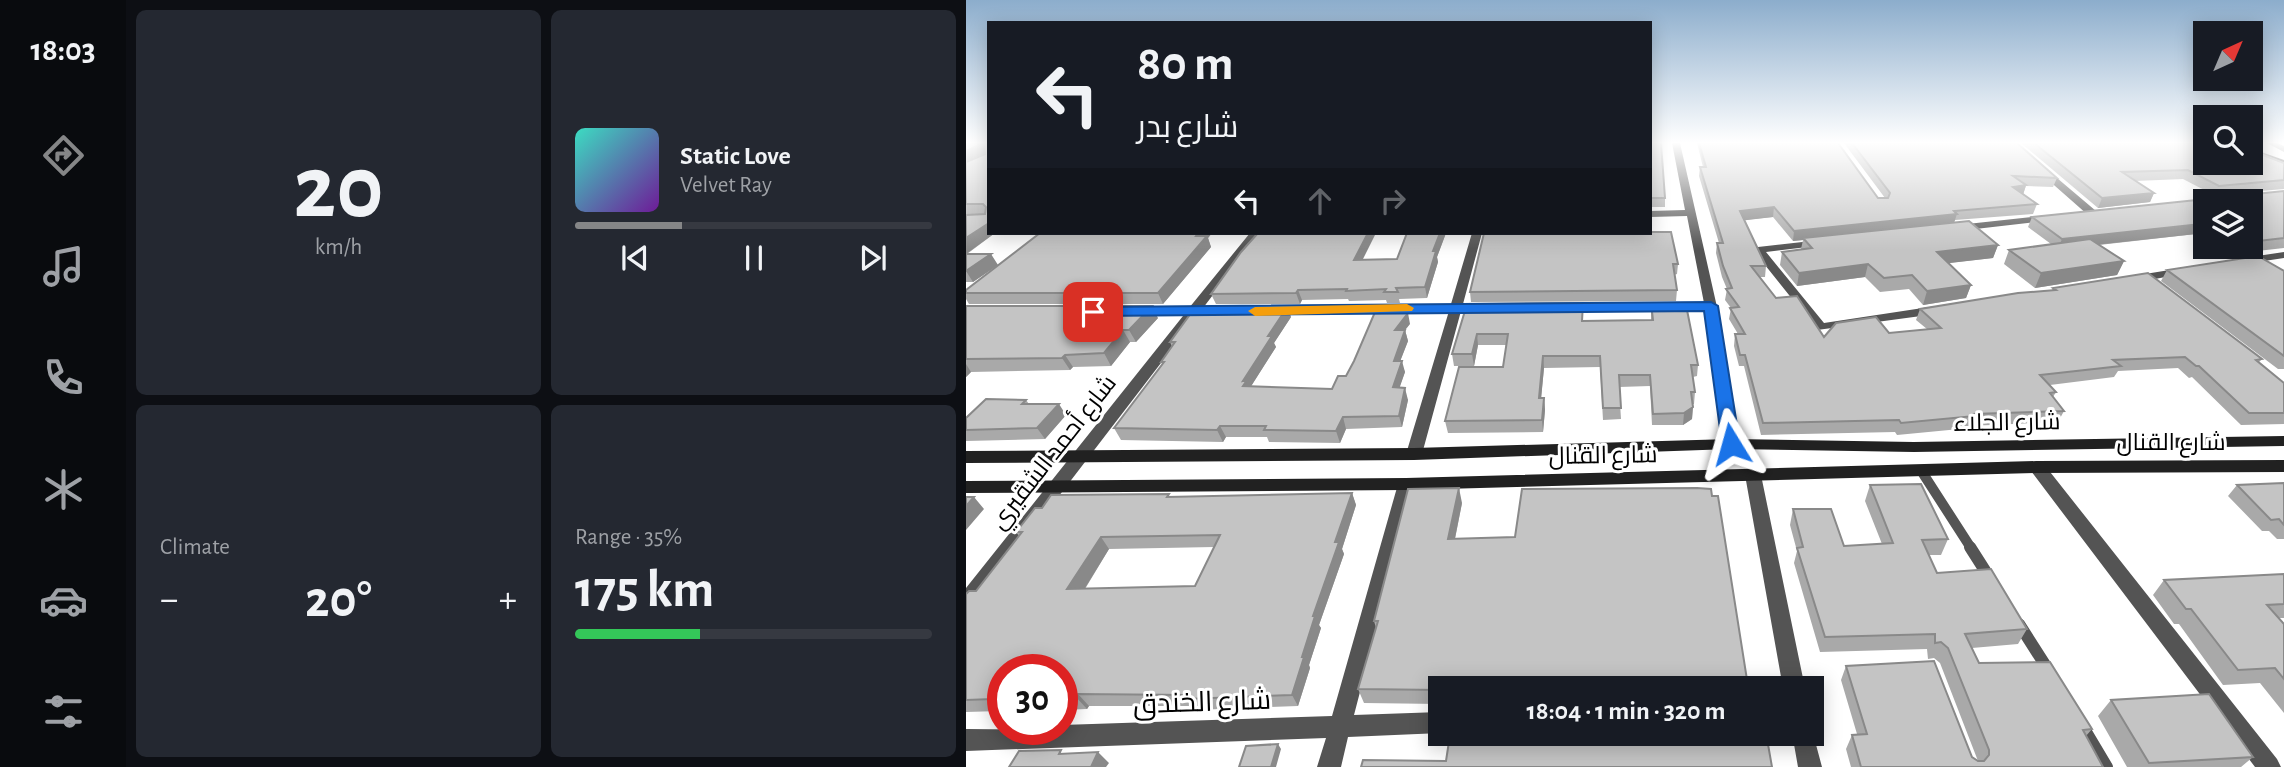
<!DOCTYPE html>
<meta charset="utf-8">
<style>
:root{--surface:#171b24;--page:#242831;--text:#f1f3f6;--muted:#9ea1a6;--line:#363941;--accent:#858687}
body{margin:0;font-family:"Alegreya Sans",Cairo,sans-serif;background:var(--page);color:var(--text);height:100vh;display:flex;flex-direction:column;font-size:26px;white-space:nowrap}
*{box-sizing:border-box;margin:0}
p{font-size:23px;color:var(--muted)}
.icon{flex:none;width:38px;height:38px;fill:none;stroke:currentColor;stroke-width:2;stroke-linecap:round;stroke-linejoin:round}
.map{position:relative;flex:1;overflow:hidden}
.details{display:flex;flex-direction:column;gap:10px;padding:10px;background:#0d0f14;width:840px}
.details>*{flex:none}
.hud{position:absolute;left:21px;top:21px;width:665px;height:214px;border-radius:0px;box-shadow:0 4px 18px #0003;background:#171b24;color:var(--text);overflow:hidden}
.needle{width:46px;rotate:44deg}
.fabs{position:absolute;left:1227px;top:21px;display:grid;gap:14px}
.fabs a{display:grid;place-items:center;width:70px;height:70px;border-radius:0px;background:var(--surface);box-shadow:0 4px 18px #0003;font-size:35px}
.speed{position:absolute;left:21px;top:654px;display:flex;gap:14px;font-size:35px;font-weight:700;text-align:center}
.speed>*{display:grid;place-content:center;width:91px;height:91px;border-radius:50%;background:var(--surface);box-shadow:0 4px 18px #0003;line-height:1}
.speed .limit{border:10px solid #d22;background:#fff;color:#111}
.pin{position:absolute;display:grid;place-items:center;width:60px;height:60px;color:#fff;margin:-30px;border-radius:14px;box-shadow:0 4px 10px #0006}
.me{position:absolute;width:77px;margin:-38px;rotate:352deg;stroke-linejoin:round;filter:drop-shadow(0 0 5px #0008)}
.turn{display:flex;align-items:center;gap:24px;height:147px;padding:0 35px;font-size:32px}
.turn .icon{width:91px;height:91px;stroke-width:2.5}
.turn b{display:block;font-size:49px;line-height:60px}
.lanes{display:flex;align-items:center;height:66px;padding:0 35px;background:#0003;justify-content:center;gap:35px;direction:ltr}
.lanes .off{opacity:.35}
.big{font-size:52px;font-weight:600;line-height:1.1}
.details .widget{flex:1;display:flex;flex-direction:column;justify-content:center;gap:10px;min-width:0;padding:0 24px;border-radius:10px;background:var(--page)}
.details .dial{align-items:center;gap:0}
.dial b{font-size:91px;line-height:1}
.song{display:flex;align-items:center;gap:21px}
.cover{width:84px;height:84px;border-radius:10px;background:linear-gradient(135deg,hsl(170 70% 55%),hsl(280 70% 35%))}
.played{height:7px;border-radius:4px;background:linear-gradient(90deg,var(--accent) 30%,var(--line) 30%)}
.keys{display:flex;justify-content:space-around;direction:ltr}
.heat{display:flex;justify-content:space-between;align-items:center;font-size:38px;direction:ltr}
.charge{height:10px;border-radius:5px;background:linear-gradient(90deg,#34c759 35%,var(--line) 0)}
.details .tiles{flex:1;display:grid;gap:10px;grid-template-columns:repeat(2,1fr)}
.trip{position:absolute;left:462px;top:676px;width:396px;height:70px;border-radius:0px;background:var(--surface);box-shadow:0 4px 18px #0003;font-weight:600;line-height:70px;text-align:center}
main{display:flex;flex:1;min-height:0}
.menu{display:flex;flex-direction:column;width:126px;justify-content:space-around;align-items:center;background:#090b0e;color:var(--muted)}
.menu .icon{width:49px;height:49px}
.menu .active{color:var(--accent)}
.menu b{font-size:32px;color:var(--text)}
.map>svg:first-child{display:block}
</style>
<main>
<nav class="menu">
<b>18:03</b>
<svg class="icon active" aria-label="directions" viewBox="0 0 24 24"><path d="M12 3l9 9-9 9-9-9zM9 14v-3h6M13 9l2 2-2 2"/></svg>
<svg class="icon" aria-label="music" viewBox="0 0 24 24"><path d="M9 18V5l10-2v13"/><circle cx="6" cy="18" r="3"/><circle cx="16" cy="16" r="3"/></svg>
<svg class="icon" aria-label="phone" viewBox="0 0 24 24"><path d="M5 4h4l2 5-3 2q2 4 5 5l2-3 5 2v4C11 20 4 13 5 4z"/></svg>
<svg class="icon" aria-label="climate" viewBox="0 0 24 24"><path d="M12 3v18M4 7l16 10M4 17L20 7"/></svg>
<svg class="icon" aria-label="car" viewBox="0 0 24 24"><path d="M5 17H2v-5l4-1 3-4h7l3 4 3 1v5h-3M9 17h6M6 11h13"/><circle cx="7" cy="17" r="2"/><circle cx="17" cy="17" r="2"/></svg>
<svg class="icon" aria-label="filters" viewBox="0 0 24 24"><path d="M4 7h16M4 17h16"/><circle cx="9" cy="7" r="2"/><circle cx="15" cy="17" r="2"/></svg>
</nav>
<section class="details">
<div class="tiles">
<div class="widget dial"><b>20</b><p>km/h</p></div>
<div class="widget">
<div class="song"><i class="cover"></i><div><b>Static Love</b><p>Velvet Ray</p></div></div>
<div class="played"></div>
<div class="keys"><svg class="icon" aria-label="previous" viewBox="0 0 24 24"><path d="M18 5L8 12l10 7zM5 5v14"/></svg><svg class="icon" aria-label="pause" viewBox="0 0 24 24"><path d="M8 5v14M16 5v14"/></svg><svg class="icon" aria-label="next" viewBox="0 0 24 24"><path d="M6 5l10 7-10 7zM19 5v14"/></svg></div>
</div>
<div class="widget"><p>Climate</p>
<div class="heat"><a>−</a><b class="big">20°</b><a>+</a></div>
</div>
<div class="widget"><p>Range · 35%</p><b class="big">175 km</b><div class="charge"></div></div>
</div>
</section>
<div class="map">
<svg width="1318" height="767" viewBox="0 0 1318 767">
<rect width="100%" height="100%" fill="#fff"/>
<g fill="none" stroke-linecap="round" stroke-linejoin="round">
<path stroke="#545454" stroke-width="10" d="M956,472L1005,548"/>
<path stroke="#545454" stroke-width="12" d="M1004,547L1025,580
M1053,624L1083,671
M1116,725L1141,767"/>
<path fill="#545454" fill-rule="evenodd" d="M706,143H714L751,307L773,444L770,448H760L757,444L739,311H599L593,307L599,303H738L721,216L684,217V211L719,210Z
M1301,143H1311L1318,146V152Z
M1072,167H1078L1130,211V215H1122L1072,171Z
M1083,215L1087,216V220L992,231L987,228L992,225Z
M284,233H294L237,308L247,309L249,312L247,315L231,316L7,608L0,610V588L217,316H172L168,315L166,312L168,309L223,308Z
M506,233H516L497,304L516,303L522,307L516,311H495L456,454L454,458H442L440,454L483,311L305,315L299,311L305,307L485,304Z
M854,240L859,243L858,245L800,252L858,323L970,306L976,310L970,314L851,330L787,250L792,247Z
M1318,252V258L1278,264L1272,261L1278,258Z
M1216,268L1220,269V273L1189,279L1195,285L1189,289L1173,277L1179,274Z
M1071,461L1077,463L1311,759L1315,767H1289L1065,471L1063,467L1065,463Z
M787,469L793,471L795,475L839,688H817L779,475L781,471Z
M440,478L446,480L448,484L388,715L474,712L475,733L382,737L375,767H351L360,738L0,751V729L96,730V725L366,716L432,484L434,480Z
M845,726L856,767H832L826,733H845Z"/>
<path fill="#212121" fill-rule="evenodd" d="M1284,148L1318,160V166L1284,153Z
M1318,436V446L948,452L765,449L448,460L0,463V451L448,448L765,439L948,442Z
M1318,460V472L1071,473L440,490L0,493V481L440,478L1071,461Z"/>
</g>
<path fill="#a9a9a9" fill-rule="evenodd" d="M0,143H23V233H246L242,238L245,247L197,304H3L0,299V290L74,233H29L1,254L32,265L7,282H0V215L19,214H0Z
M684,143L699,198V207H684Z
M731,143H872L912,198H919L878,143H1051L1091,178L1087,187L1060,186L1057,194L1071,204L1067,214L989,220L988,222L1032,245L1027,258L982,263L1005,285L1000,298L957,305L943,289L914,292L899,277L831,286L814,265L816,252L835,249L837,240L827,241L807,217L778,220L800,266L799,277H793L810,298L858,337L923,333L961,329L950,320L954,309L1086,290L1087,288L1296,359L1293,362L1318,383V424L1275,425L1226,377L1223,378L1212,368L1152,371L1148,377L1084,385L1090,392L1087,397L1098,411L1092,422L1005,426L1004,428L931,435L929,432L795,435L778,366H773L768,346L769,334H772L763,319L765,308L759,300L761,289L756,277L750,253L751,243H753L733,176L734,167H737Z
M1055,143H1211L1318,163V189L1248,195L1217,179L1169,181L1188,193L1184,202L1132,208Z
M1318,191V248L1264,254L1251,247H1284V201H1239V239L1230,234L1133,245L1158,261L1151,275L1069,288L1038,264L1043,250L1085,244L1062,227L1066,217Z
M441,233H480L471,257L472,262L461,298L433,299L434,303H421L420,300L383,301L382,299L336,300L334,304H250L245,294L396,260L431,259Z
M712,264L711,274L708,275L711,290L710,301L505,302L504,292Z
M1201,270L1318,271V369H1312L1195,281Z
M685,303L732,365L731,376L727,377L729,392L728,404H727L726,419L717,425H686L684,386L653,387L655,419L637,420L634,367L578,368L575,398H578L579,410L577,432L482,433L479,421L537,367L540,345H512L508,366H488L486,354L501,304L617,321L685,320Z
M0,306L192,318L170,342H164L145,366L107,367L104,370L5,372L0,377Z
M325,317L308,343L310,347L285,386L366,389L380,376L444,324L439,330L442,341L434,361L439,372L433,388L442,400L436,427L380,429L374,443L303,442L301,437H260L257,442L155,440L148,428L196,364L195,362L206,347L204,342Z
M60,400L63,404L100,415L79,439L0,441V418Z
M1318,483V539H1311L1303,531H1296L1262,496L1271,485Z
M904,485L982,539L975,555H963L971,573L1061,629L1052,644L1006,648L1013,663L1126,729L1120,736L1137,767H885L880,749L886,735L891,734L875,680L880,666L1012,761L974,663L968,658L962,659L961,649L854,652L828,563L831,551L824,525L827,509L878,546L916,544L899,501Z
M386,493L390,505L376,549L378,554L353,625L355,628L343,665L344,668L332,706L229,710L226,706H123L121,709L96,710V670H37V714L34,711L0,712V594L10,591L53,536L50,532L204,497ZM248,547L229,586L119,589L143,549Z
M496,503L489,539L782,686V688H474V704L398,703L392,689L410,628L408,621Z
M1318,574V618H1313L1318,624V713L1294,683L1257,685L1213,624H1208L1187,595L1198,580Z
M1145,700L1287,757L1275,767H1161L1132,716Z"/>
<path fill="#898989" d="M19,143L23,152L0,163V151Z
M1060,185L1057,195L1047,187Z
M1188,193L1184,202L1132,208L1136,198Z
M808,207L807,217L773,221L774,211Z
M991,214L988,223L837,238V240L827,241L828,231Z
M22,223L23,233H29L0,254V238Z
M1235,224L1230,234L1092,249L1096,239Z
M232,233H246L242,238L245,247L197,304L192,293Z
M402,233H410L391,271L388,260Z
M474,233H480L471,257L472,262L461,298L459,287L467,251Z
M1032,245L1027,258L967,265L971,252Z
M25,254L32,265L7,282L0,271Z
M1158,261L1151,275L1069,288L1075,273Z
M902,264L899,277L831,286L833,273Z
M1005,285L1000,298L957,305L961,291Z
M332,290L336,300L334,304L330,293Z
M186,306L192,318L170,342L163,330Z
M322,306L325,317L308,343L310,347L284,388L277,386V381L302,336Z
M442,313L444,324L439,330L442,341L430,372L428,361L429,330Z
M157,330L164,342L145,366L138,353Z
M511,334L512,345L508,366L506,354Z
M99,355L107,367L104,370L96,358Z
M577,356L578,368L574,410L573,398Z
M436,361L439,372L430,398L427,387Z
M0,364L5,372L0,377Z
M439,388L442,400L436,427L433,416Z
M578,398L579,410L577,432L576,420Z
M93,404L100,415L79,439L71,428Z
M727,407L726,419L717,425L718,413Z
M377,417L380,429L374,443L370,431Z
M254,426L260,437L257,442L251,430Z
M493,488L496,503L486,553L482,539Z
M386,493L390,505L376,549L378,554L353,625L355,628L343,665L344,668L332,706L326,695L347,616L369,542Z
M8,497L18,509L0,530V506Z
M135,537L143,549L111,601L101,589Z
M112,694L123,706L121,709L110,697Z
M312,744L315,749L310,767H305Z
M132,752L143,763L140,767H125Z"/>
<path fill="#c4c4c4" stroke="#898989" stroke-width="2" fill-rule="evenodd" d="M0,143H17L0,151Z
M18,143H23V223L0,238V215L19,214L20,207L17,204H0V162L19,154Z
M684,143H695L699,198H684Z
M733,143H872L912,198H922L924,193L886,143H1051L1091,178L1047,176L1060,185L1047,187L1071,204L988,211L991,214L828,231L808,207L774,211L800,266H785L810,298L831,296L858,337L870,323L910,317L923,333L975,328L954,309L1052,293L1090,290L1087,288L1182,273L1296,359L1290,360L1318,383V413H1283L1233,366H1230L1219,357L1147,360L1155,366L1074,375L1090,392L1084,393L1098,411L1008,414L1009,416L935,423L933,420L797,423L779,355H774L769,334H779L764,308L773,307L760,289L766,288L757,266L751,243H757L734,167H740Z
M1068,143H1239V163H1284V150L1318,163V180L1253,186L1222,170L1156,172L1188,193L1136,198Z
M1318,191V238L1284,242V201H1239V226L1235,224L1096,239L1066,217Z
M1003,221L1032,245L971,252L1005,285L961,291L946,275L918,278L902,264L833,273L816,252L846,248L837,238Z
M684,232H705L712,264H707L711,290L504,292L518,233Z
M74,233H232L230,236H241L192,293H0V290Z
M292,233H402L388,260L431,259L441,233H474L467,251H470L459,287L430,288L432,292H418L420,289L380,291L381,289L332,290L330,293L245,294L275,252Z
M1124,239L1158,261L1075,273L1043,250Z
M0,254H25L0,271Z
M1292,256L1318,271V356L1201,270Z
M617,303L616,321L687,320L685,303L720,305L732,365H725L729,392H725L727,407L718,413L687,414L684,375H653L655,408H637L634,356H577L573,398H578L576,420L479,421L493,367H537L542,334H511L506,354H486L501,304Z
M412,305H438L442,313L429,330H439L428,361H436L427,387L439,388L433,416L377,417L370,431L298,430L300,426H254L251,430L148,428L198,362H195L209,342H204L228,309L322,306L302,336H306L277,381L281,380L277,386L366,389L372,376H380L388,361Z
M0,306H186L163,330H157L138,353L99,355L96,358L0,359Z
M20,399L60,400L56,404H93L71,428L0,430V418Z
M1318,483V525L1313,519L1305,520L1271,485Z
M955,484L982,539L956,540L971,573L1025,569L1061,629L999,634L1013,663L1084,662L1126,729L1117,730L1137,767H895L886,735L901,734L880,666L968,661L1006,757L1012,761H1018L1023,755V750L982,648L975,642L969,643V634L859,637L831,548L837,547L827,509H865L878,546L927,543L904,485Z
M493,488L482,539L549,537L556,489L731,488L745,489L746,496H752L782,686H484V688H474V690L392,689L412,621H408L442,489Z
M386,493L369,542H373L347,616H349L336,657H338L326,695L220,699L222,695L112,694L110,697L96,698V670H37V702H24L26,699L0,700V594L3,591H10L56,532H50L69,508H76L85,495L203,494L201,497ZM254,535L229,586L101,589L135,537Z
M0,497H8L0,506Z
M1318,574V604L1301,605L1318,624V679L1309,668L1272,670L1225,609H1220L1198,580Z
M1243,694L1287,757L1183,763L1145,700Z
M577,733H627V736L746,733H800L806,767H395L397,760L480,761L484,735Z
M312,744L305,767H273L280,746Z
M95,750L93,754L132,752L125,767H43L53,751Z"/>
<linearGradient id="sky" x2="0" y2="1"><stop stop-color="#8cadcc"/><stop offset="0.57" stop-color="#fff"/><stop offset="1" stop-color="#fff" stop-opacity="0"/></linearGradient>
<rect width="1318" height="250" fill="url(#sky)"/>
<path fill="#1a73e8" stroke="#114b97" stroke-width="2" d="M745,302L752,306L774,444L765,450L756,444L738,311L127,316L120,312L127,307Z"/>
<path fill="#f59e0b" d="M441,304L448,308L446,311L289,316L282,311L289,307Z"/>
<g text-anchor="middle" stroke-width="6" stroke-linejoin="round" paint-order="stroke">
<g font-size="24" fill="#000" stroke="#fff">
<text transform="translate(1041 422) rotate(-1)" y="8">شارع الجلاء</text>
<text x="1205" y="450">شارع القنال</text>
<text transform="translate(87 452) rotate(-52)" y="8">شارع أحمد الشقيري</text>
<text transform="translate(637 455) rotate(-1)" y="8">شارع القنال</text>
</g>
<g font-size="28" fill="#000" stroke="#fff">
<text transform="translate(236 701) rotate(-2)" y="10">شارع الخندق</text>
</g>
</g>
</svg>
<div class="fabs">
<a><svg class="needle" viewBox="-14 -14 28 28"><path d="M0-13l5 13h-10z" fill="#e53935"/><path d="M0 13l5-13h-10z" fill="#9ea1a6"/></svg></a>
<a><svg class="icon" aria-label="search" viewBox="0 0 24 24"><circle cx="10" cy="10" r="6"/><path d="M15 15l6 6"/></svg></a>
<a><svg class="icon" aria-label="layers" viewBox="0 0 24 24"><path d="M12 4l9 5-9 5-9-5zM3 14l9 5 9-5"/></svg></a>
</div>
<div class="speed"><div class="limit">30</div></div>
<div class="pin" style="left:127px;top:312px;background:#d93025"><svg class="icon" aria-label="arrive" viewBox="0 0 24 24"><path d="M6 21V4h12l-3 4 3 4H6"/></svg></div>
<svg class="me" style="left:765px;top:444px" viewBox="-20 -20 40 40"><path d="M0-17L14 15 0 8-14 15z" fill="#1a73e8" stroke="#fff" stroke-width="4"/></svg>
<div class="trip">18:04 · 1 min · 320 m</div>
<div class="hud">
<div class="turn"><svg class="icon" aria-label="left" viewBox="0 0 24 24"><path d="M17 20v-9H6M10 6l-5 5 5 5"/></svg><div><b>80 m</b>شارع بدر</div></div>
<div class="lanes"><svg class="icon" aria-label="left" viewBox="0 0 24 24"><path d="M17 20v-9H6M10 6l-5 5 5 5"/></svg><svg class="icon off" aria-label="ahead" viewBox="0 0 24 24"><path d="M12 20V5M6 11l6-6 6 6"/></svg><svg class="icon off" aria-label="right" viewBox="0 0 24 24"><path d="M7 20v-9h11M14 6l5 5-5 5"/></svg></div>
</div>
</div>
</main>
